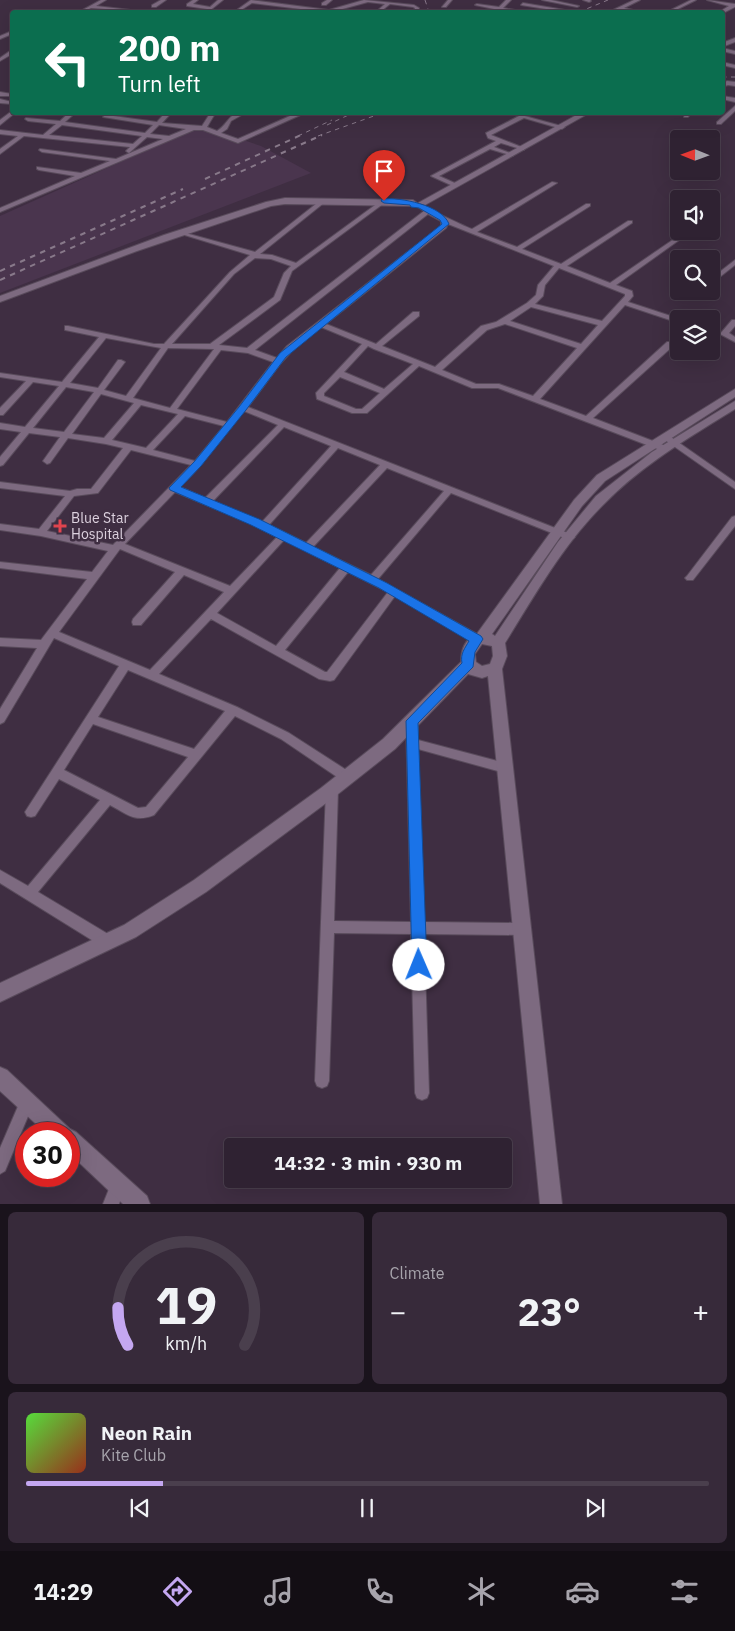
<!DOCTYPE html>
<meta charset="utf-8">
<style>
:root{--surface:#2f2232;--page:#372a3a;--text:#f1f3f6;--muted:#a7a4ac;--line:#4a3f4d;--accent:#c4a7f1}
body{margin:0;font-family:"IBM Plex Sans",sans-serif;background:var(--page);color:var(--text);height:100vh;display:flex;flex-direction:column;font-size:19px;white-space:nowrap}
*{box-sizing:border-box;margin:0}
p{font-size:16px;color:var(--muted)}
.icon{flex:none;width:28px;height:28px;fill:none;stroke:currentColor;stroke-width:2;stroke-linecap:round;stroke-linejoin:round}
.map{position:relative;height:1204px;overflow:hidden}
.sheet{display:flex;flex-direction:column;gap:8px;padding:8px;background:#1a131c;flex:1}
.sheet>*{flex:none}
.guide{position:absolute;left:10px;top:10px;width:715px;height:105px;border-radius:5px;box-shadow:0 5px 20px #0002,0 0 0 1px var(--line);background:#0b6e4f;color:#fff;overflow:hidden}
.needle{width:32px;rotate:271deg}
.tools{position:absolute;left:670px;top:130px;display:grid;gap:10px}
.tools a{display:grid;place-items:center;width:50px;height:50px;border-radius:5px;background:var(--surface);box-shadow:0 5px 20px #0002,0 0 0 1px var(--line);font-size:25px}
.speed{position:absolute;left:15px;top:1122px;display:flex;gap:10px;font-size:25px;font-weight:700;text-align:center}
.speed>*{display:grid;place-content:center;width:65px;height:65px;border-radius:50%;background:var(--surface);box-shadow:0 5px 20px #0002,0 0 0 1px var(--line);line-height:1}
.speed .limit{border:8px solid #d22;background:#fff;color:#111}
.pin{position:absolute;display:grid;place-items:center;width:42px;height:42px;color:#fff;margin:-51px -21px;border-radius:50% 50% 50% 0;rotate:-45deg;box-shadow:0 0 5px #0007}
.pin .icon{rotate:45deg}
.me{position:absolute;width:55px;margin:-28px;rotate:359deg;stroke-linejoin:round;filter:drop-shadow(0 0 4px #0008)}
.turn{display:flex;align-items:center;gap:18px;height:105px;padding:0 25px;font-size:22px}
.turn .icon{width:65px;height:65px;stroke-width:2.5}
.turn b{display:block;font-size:35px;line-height:42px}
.big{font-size:38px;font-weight:800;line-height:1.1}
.sheet .widget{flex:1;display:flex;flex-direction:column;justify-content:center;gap:8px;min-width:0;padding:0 18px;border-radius:8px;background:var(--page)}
.sheet .dial{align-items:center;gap:0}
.dial svg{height:130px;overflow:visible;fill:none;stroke:var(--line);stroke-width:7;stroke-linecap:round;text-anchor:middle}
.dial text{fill:var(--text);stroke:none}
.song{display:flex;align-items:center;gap:15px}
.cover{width:60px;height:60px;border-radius:8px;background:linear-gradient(135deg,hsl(110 70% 55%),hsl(10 70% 35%))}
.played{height:5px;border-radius:2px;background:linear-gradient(90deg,var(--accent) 20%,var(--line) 20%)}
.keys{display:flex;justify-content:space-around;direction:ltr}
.heat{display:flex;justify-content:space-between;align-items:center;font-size:28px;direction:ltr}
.sheet .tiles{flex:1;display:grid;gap:8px;grid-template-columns:1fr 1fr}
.widget:last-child{grid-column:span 2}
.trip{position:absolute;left:224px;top:1138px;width:288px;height:50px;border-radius:5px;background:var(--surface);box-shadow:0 5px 20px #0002,0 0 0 1px var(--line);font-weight:800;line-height:50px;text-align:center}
.tabs{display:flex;height:80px;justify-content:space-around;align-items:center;background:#130e14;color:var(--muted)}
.tabs .icon{width:35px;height:35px}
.tabs .current{color:var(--accent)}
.tabs b{font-size:22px;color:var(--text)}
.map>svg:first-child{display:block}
</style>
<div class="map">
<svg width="735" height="1204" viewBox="0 0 735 1204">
<rect width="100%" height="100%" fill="#3f2e42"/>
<path fill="#4a354e" d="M201,126L261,146L311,173L0,293V216Z"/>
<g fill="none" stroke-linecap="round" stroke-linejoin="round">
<defs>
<path id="minor" d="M101,0H106L96,6L148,12L91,8L83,12H79Z
M161,0H166L156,7H152V5Z
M193,0H198L193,4L210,7L218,0H223L208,12H204L207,9L187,6V4Z
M251,0L329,10L364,0L414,5L419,8L418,12H414L415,8L413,7L390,4L380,12H376L385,4L368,2L335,11V12H325L252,3L238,12H234Z
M327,0H332L326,5H322V3Z
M448,0H452L446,7H442Z
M506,0H511L503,8L521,11L523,12L499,10L475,5L477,4L499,7Z
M542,0H551L579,6L577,7Z
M583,0H590L591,1L589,2Z
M634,0H640L624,8L638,11V12L620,10L614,12H609Z
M691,0H696L672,12H667Z
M707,0L735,4V7L723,13L719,12L729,6Z
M523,3L565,10L567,11L565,12L521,5Z
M12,31V34L0,39V36Z
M722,48L735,51V54L722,51Z
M10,51H12V54L0,61V58Z
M722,62L735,65V68L722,65Z
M727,81L735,82V86L728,85L722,87V84Z
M0,92L12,94V96H0Z
M722,96L735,98V102L722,99Z
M0,99L12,102V104L0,103Z
M735,106V111L721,124H717V122Z
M12,111V112H16L0,125V120Z
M70,112H76L65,122L145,133L153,125L103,117L106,115L157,122L166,112H172L162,123L202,126L211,112H216L207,127L217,131C230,123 227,112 247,112L231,121L227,129L221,133L238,139L299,112H307L238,143L203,130H194L0,212V208L75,176L39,170L37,169V167L81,173L110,161L42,152L39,150L40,149L116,159L163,139L147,137L129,153L126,151L130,147L24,136L0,154V149L18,136L0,134V130L43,135L56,124L28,121L25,119L26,118L60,121ZM62,125L142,136L133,144L49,135ZM159,125L186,129L169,136L150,134Z
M686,112H692L688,117H684Z
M521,115L565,127L562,129L524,118L491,135L524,148V150L501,143L494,147L513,154V156L490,149L439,176L457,184V186H453L431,176L496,141L488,138L486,133Z
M552,182L557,183L477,232L517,247L586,204H590V206L522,249L561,264L628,221H632V223L567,266L610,283L677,237L682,238L616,285L632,291L633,296L628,302L680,319L679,323L625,305L540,399L586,416L667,342H673V346L593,418L666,446L667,448L666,450H660L498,388H472L419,366L367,413H352L317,399L316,393L362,344L321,327L293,350L281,363L248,407L573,535L575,537L573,539H567L451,493L378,579L481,636L482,639L481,642H473L395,596L334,680L330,681L319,679L211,619L159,674L237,707L289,733L351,773L353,777L351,781L347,782L343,781L281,739L235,716L154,815C135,823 127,814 110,805L38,892L113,937L115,942L113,947L108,948L103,947L0,883V870L28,886L100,800L59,779L35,816L31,817L27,816L25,812L119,666L54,638L4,722L0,724V709L37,648L0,646V638L41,640L87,579L0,568V562L92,572L108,551L41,536L0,530V524L39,529L65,496L0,488V482L70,491L77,489H91L123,448L106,444L68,438L50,463L47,464L43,461L60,437L29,433L3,465L0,466V457L21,432L0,429V423L25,427L59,386L33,382L3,415H0V408L26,381L0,377V373L62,382L99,337L65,330V326H68L154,344H164L230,272L250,255L178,233V231L255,252L321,200H325V202L260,254L272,255L296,263L382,200L387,201L292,271L280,300L219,345L247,348L424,211L418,207V205C422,205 463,226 472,229ZM428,214L441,221V226L287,346L277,358L255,350ZM448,224L554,266L538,285L536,295L527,303L496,322L481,326L435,367L382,346L419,316V312H413L376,344L326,324L446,228ZM255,258L271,259L291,266L284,273L274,297L210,344H172L234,274ZM559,268L625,294V296L602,321L535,304L543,296L545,285ZM531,307L598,325L581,344L510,321ZM505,324L577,348L533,396L499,384H476L442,370L487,330ZM106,338L161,348L126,396L104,390L125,362L121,360H118L98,388L70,383ZM368,346L374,349L413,364L384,389L344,372ZM168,348L214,349L170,408L133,398ZM221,350L248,353L273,362L227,422L177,409ZM340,377L380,393L362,409H356L324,396V393ZM66,387L94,392L64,432L33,428ZM101,394L134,403L104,438L72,434ZM141,405L178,414L146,448L112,440ZM244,411L278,425L205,498L180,487L200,466ZM185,416L224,426L195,461L153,450ZM284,427L331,446L262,522L213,501ZM338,448L380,465L306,543L269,525ZM131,450L191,465L113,545L47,531L74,496L98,493ZM387,468L444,491L371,575L313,547ZM175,492L252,524L277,537L230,586L125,544ZM284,540L340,568L276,646L217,613ZM120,549L175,572L133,619L132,622L133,625H141L184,575L224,592L150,670L59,632ZM348,572L388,592L327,672H325L285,650ZM128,670L225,711L194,749L98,717ZM93,724L188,757L146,807L138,808L64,770Z
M735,260V265L721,276H717V274Z
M732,320H735V326L729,333L735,337V342L720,334Z
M668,435L735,482V489L665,440V436Z
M735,516V526L693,580H687L685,578L687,576L732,517Z
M412,716L416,718L418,721V740L505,763L509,765L511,768L509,771L505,773L418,749L424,922L522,923L527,925L529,929L527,933L522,935L424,934L429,1093L427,1098L422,1100L417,1098L415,1093L411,934L334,933L329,1081L327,1086L322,1088L317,1086L315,1081L326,789L328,785L332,784L336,785L338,789L334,921L411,922L406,721L408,718Z
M27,1095L32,1097L34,1102L5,1171L0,1174V1148L22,1097Z
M118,1176L123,1179L126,1184L119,1204H103L113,1179Z"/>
<path id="tertiary" d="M735,38V42L722,47V43Z
M582,112H591L425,205L418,203Z
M285,198L413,200L417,203L413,206L285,204L271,206L137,251L0,302V296L164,235L266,202Z
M735,389V397L605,481L582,506L492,634L495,636L558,542L596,496L652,452L735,401V409C690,437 642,465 605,503C564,543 535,595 505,643L507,656L502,669L562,1204H540L488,676L482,678L468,674L395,749L333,798L206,892L136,937L0,1002V983L124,925L194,880L321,788L383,739L461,662C461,650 465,639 476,635L574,500L597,475ZM482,644L492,646L493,656L490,664L482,666L476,662L475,654Z
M0,1067L7,1070L70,1129L76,1132L147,1196L150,1204H123L69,1153V1134H47L0,1091Z"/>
</defs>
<use href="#minor" stroke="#594b5b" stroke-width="2"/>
<use href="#tertiary" stroke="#594b5b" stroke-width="2"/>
<use href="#minor" fill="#7d6a80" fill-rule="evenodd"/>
<use href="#tertiary" fill="#7d6a80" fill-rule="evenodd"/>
<path stroke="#88798a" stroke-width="1" stroke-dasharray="4.5 4.5" stroke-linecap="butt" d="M425,0L429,12
M579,12L608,0
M722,77H735
M327,125L355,112
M298,136L332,120
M318,136L385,112"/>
<path stroke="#88798a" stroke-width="2" stroke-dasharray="5.5 5.5" stroke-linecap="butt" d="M205,179L301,135
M0,271L183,189
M0,280L322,135"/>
</g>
<path fill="#1a73e8" stroke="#114b97" d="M382,199C400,197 442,205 449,224L286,357L246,410L201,466L181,487L259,519L387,583L481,636L483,639L475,652L473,667L418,723L427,965L425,970L419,972L414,970L412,965L406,721L462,663C460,654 465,648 469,641L379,588L251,525L170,490L169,488L194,462L239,407L280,353L442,224L440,220L419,208L411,207L410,205L384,203L381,201Z"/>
<path fill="#e0444e" stroke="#3f2e42" stroke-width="2" d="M57.5 518.5h5v5h5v5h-5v5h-5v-5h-5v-5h5z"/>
<g text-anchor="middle" stroke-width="5" stroke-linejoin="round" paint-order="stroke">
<g font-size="14" fill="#ddd2df" stroke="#3f2e42" text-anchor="start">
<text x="71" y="523">Blue Star<tspan x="71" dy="16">Hospital</tspan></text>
</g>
</g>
</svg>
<div class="tools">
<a><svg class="needle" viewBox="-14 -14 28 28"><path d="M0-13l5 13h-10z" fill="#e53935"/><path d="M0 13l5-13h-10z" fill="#a7a4ac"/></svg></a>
<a><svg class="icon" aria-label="sound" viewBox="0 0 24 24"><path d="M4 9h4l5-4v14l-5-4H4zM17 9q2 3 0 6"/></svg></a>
<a><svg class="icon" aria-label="search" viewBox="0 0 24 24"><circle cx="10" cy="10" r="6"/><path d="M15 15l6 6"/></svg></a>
<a><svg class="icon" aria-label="layers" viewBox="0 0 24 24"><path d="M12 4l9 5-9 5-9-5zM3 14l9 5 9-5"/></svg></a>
</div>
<div class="speed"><div class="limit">30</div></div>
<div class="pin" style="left:384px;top:201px;background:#d93025"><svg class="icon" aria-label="arrive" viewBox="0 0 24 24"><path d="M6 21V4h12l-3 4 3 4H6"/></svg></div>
<svg class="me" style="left:419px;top:965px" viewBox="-20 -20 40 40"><circle r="19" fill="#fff"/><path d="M0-13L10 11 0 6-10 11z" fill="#1a73e8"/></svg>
<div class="trip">14:32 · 3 min · 930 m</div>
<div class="guide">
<div class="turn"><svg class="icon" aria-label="left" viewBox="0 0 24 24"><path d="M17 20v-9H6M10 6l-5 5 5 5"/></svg><div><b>200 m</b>Turn left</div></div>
</div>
</div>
<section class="sheet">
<div class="tiles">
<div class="widget dial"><svg viewBox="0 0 100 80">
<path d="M14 69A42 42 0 1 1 86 69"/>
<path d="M14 69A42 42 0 0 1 8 46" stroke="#c4a7f1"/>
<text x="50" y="56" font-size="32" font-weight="700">19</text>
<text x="50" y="72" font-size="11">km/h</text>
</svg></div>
<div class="widget"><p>Climate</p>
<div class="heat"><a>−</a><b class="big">23°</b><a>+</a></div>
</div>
<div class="widget">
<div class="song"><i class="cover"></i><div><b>Neon Rain</b><p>Kite Club</p></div></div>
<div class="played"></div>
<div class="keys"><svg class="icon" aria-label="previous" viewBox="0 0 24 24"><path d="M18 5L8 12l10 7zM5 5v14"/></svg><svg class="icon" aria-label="pause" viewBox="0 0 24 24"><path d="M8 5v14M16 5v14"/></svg><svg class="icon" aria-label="next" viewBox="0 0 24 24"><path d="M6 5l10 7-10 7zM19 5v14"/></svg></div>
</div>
</div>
</section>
<nav class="tabs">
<b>14:29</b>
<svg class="icon current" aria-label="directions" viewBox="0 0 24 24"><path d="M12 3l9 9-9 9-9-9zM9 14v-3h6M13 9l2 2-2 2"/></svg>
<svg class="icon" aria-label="music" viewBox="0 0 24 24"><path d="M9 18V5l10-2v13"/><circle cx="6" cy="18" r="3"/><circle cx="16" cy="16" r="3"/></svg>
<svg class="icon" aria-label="phone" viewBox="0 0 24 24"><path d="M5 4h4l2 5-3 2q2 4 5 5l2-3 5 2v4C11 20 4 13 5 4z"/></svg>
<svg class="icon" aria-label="climate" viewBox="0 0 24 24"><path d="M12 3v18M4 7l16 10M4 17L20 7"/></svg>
<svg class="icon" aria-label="car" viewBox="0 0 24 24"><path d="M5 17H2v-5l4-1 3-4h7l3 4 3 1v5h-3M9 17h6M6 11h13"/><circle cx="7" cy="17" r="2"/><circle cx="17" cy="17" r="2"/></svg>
<svg class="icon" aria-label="filters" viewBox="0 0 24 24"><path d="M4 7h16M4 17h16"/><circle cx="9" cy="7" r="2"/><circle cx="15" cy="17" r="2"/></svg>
</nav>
